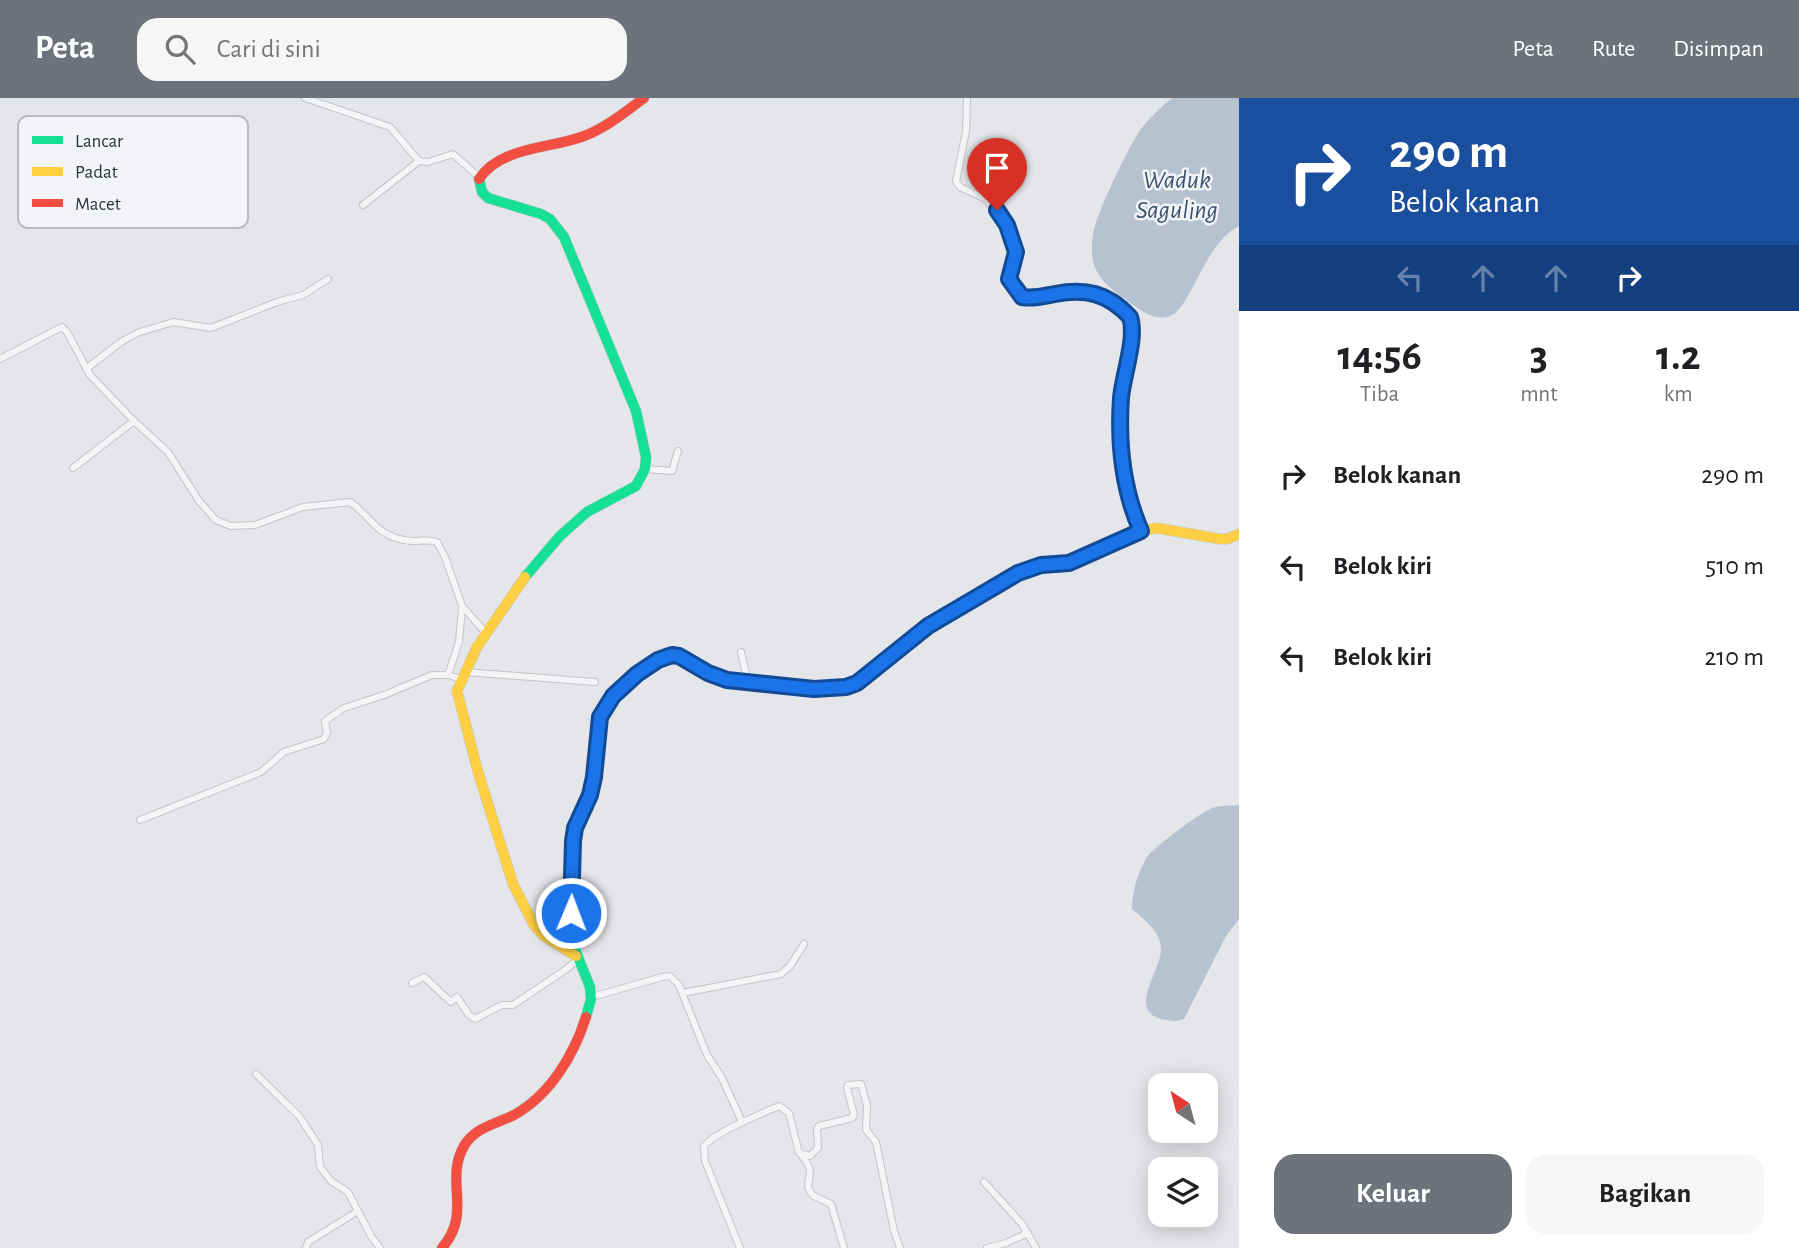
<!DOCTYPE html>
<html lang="id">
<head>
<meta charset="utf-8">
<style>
	:root { --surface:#fff; --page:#f6f6f6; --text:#202124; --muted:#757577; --accent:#6d727b }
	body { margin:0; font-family:"Alegreya Sans",sans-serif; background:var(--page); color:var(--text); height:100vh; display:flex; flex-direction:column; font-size:26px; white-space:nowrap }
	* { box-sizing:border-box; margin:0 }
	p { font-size:23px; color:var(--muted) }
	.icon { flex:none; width:38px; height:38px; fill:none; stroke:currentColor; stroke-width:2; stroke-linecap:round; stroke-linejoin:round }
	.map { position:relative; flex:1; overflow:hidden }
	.details { display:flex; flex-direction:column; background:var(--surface); width:560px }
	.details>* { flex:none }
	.top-card { background:#1a4fa0; color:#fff; overflow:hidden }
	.needle { width:46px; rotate:324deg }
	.controls { position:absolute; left:1148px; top:975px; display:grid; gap:14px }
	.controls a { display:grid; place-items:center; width:70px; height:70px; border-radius:14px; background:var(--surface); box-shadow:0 4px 18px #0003; font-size:35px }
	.pin { position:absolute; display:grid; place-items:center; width:60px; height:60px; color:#fff; margin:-72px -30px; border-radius:50% 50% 50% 0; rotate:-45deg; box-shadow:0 0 7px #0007 }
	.pin .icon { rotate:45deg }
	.me { position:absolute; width:77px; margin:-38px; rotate:1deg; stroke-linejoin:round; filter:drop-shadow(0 0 5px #0008) }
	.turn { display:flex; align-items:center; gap:24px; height:147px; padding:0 35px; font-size:32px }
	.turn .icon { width:91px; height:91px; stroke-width:2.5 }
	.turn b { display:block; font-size:49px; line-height:60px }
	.lanes { display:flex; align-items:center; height:66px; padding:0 35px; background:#0003; justify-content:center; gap:35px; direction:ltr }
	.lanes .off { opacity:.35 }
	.eta { display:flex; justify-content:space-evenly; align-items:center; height:119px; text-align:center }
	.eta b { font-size:42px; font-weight:700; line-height:49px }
	.button { display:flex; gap:14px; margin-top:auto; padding:14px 35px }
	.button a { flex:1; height:80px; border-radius:21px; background:var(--accent); color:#fff; font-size:28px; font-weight:700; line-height:80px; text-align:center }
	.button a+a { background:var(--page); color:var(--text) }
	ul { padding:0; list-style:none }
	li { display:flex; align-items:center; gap:21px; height:91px; padding:0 35px }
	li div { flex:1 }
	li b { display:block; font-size:26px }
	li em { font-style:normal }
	header { display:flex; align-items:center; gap:42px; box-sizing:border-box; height:98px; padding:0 35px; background:var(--accent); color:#fff }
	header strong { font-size:33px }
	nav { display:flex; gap:38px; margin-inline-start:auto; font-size:24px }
	.search { width:490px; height:63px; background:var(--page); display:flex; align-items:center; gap:18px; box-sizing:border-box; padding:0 24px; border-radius:21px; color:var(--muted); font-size:26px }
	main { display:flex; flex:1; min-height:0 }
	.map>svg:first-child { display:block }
	.water { fill:#b6c2d0 }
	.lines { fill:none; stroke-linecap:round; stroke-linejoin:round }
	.street-casing { stroke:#c3c4c7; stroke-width:8 }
	.fast-casing { stroke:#c3c4c7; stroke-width:11 }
	.slow-casing { stroke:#c3c4c7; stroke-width:11 }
	.jam-casing { stroke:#c3c4c7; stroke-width:11 }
	.street { stroke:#f3f4f5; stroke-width:6 }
	.fast { stroke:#16e098; stroke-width:10 }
	.slow { stroke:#ffcf43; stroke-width:10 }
	.jam { stroke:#f24e42; stroke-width:10 }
	.route-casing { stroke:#114b97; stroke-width:18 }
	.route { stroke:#1a73e8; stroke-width:12 }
	.labels { text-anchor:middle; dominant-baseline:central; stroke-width:5; stroke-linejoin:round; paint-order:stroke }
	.water-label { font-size:26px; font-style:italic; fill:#3b526f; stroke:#f3f4f7 }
	.key { fill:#f3f4f7; stroke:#b8bac0; stroke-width:2 }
	.key-label { font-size:19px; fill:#2d3440 }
</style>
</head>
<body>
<header>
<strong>Peta</strong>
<div class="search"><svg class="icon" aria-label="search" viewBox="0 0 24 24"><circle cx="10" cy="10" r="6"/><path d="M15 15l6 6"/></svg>Cari di sini</div>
<nav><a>Peta</a><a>Rute</a><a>Disimpan</a></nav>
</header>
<main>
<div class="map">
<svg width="1239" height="1150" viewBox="0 0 1239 1150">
	<rect width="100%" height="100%" fill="#e4e6e9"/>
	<g class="water">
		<path d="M1172 0H1239V128C1204 145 1191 211 1170 218 1154 224 1138 211 1127 202 1112 192 1097 181 1093 163 1091 154 1092 139 1094 131 1101 107 1125 56 1139 34 1148 21 1160 10 1172 0Z"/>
		<path d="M1239 707V821L1226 838 1184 921C1176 924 1170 923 1162 921 1126 913 1162 872 1161 850 1160 833 1144 821 1132 811 1132 794 1138 774 1147 759 1154 749 1200 715 1212 710 1221 707 1230 708 1239 707Z"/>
	</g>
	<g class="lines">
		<g class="street-casing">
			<g id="street">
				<path d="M305 0 390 29 419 63 428 64 453 56 479 79"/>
				<path d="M967 0 966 33 956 83 960 89 986 101 1007 127 1016 154 1008 177 1013 189 1026 200C1046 201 1066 189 1085 192 1099 194 1129 210 1132 225 1135 242 1126 263 1124 279 1117 329 1120 386 1141 433"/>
				<path d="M363 107 419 63"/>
				<path d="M0 261 62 229 67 234 90 277 134 323 168 354 199 403 216 422 231 428 255 427 303 409 350 404C371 418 375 437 404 442 415 445 426 440 437 444L445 459 462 508 486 535"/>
				<path d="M86 271 121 244 137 235 173 224 211 230 277 204 303 197 328 181"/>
				<path d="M73 370 134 323"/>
				<path d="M645 371 672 373 678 353"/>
				<path d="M741 554 748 584"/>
				<path d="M465 574 595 584"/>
				<path d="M448 577 459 544 462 510"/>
				<path d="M140 722 261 674 284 654 324 641 327 635 325 623 344 610 384 597 432 577H448L461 581"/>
				<path d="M412 885 424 879 451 904 457 899 469 917 475 921 502 907H513L565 872 579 861"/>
				<path d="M683 895 781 876 790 868 804 846"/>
				<path d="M592 899 662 879 670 878 679 887 707 957 722 980 742 1024"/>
				<path d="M256 976 299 1018 318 1047 320 1069 331 1083 348 1094 358 1113"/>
				<path d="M802 1058C814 1073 809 1074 808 1089L812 1097 831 1106 844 1150"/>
				<path d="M984 1084 1022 1126 1036 1150"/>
				<path d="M306 1150 308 1144 358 1113 371 1138 380 1150"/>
				<path d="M740 1150 705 1063 704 1048C717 1033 759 1017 779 1008L789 1015 799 1055 810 1058 818 1050 817 1031 819 1028 852 1020 854 1017 847 990 848 987 861 986 867 1007 866 1032 876 1044 894 1133 900 1150"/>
				<path d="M987 1150 1006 1145 1028 1135"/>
			</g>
		</g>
		<g class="fast-casing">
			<g id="fast">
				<path d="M479 81 482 94 488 100 541 116 550 121 564 139 636 313 646 359 645 371 636 388 587 414 560 438 525 479"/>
				<path d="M586 919 591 901 590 889 576 854 572 834 573 743 595 675 600 619 611 601 641 572 662 559 671 557 684 559 713 577 729 583 822 591 850 587"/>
			</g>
		</g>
		<g class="slow-casing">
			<g id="slow">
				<path d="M525 479 477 549 457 593 478 674 513 786 534 827 544 838 576 858"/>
				<path d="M850 587 857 585 928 528 978 497 1030 470 1069 465 1141 433 1157 430 1220 441H1227L1239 436"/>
			</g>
		</g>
		<g class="jam-casing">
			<g id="jam">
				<path d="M479 81C501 48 551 51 584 38 606 30 625 14 644 0"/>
				<path d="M442 1150C473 1114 444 1083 464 1048 475 1029 496 1026 514 1017 550 997 574 957 586 919"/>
			</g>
		</g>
		<use href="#street" class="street"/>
		<use href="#fast" class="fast"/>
		<use href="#slow" class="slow"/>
		<use href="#jam" class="jam"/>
	</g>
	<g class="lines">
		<g class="route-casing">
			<path id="route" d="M571 815 573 743 575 730 590 697 594 679 600 619 613 598 637 576 658 562 672 557 679 558 708 575 727 582 814 591 846 589 857 585 928 528 1018 475 1041 467 1069 465 1141 433C1123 392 1118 344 1121 300 1123 277 1137 240 1130 219 1108 195 1085 190 1055 196 1044 198 1034 201 1022 199L1009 181 1016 154 1007 127 997 112"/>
		</g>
		<use href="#route" class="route"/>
	</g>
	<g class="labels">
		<g class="water-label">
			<text x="1177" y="82">Waduk<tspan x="1177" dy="30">Saguling</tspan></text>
		</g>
	</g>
	<rect x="18" y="18" width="230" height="112" rx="10" class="key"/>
	<rect x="32" y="38" width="31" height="8" fill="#16e098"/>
	<rect x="32" y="69" width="31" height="9" fill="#ffcf43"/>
	<rect x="32" y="101" width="31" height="8" fill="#f24e42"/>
	<g class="key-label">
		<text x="75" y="49">Lancar</text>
		<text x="75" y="80">Padat</text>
		<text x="75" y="112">Macet</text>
	</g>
</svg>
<div class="controls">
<a><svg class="needle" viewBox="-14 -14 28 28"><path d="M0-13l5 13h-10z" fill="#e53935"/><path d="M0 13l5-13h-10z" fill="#757577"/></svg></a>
<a><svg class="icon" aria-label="layers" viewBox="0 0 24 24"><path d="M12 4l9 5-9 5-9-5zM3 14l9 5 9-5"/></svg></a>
</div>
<div class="pin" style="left:997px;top:112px;background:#d93025"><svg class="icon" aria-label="arrive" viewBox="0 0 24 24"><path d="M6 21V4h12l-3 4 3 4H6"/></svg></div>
<svg class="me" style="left:571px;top:815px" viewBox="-20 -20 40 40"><circle r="17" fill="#1a73e8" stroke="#fff" stroke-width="3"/><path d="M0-11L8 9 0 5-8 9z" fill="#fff"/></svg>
</div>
<section class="details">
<div class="top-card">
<div class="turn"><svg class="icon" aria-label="right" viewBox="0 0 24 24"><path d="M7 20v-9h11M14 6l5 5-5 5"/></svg><div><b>290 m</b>Belok kanan</div></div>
<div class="lanes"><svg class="icon off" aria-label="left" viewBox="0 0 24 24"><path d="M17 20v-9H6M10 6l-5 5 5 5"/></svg><svg class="icon off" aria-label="ahead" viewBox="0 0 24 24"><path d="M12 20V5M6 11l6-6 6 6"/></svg><svg class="icon off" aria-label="ahead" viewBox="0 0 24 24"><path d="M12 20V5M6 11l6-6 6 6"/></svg><svg class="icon" aria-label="right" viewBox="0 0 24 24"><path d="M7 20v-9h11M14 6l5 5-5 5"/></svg></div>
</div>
<div class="eta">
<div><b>14:56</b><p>Tiba</p></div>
<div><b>3</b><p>mnt</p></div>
<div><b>1.2</b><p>km</p></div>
</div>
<ul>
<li><svg class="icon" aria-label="right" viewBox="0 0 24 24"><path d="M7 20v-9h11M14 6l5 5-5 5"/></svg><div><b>Belok kanan</b></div><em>290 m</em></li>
<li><svg class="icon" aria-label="left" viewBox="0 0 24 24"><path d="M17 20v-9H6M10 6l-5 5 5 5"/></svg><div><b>Belok kiri</b></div><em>510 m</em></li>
<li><svg class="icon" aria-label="left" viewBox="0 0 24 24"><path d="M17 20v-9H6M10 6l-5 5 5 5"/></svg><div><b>Belok kiri</b></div><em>210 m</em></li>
</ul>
<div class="button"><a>Keluar</a><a>Bagikan</a></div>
</section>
</main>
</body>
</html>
